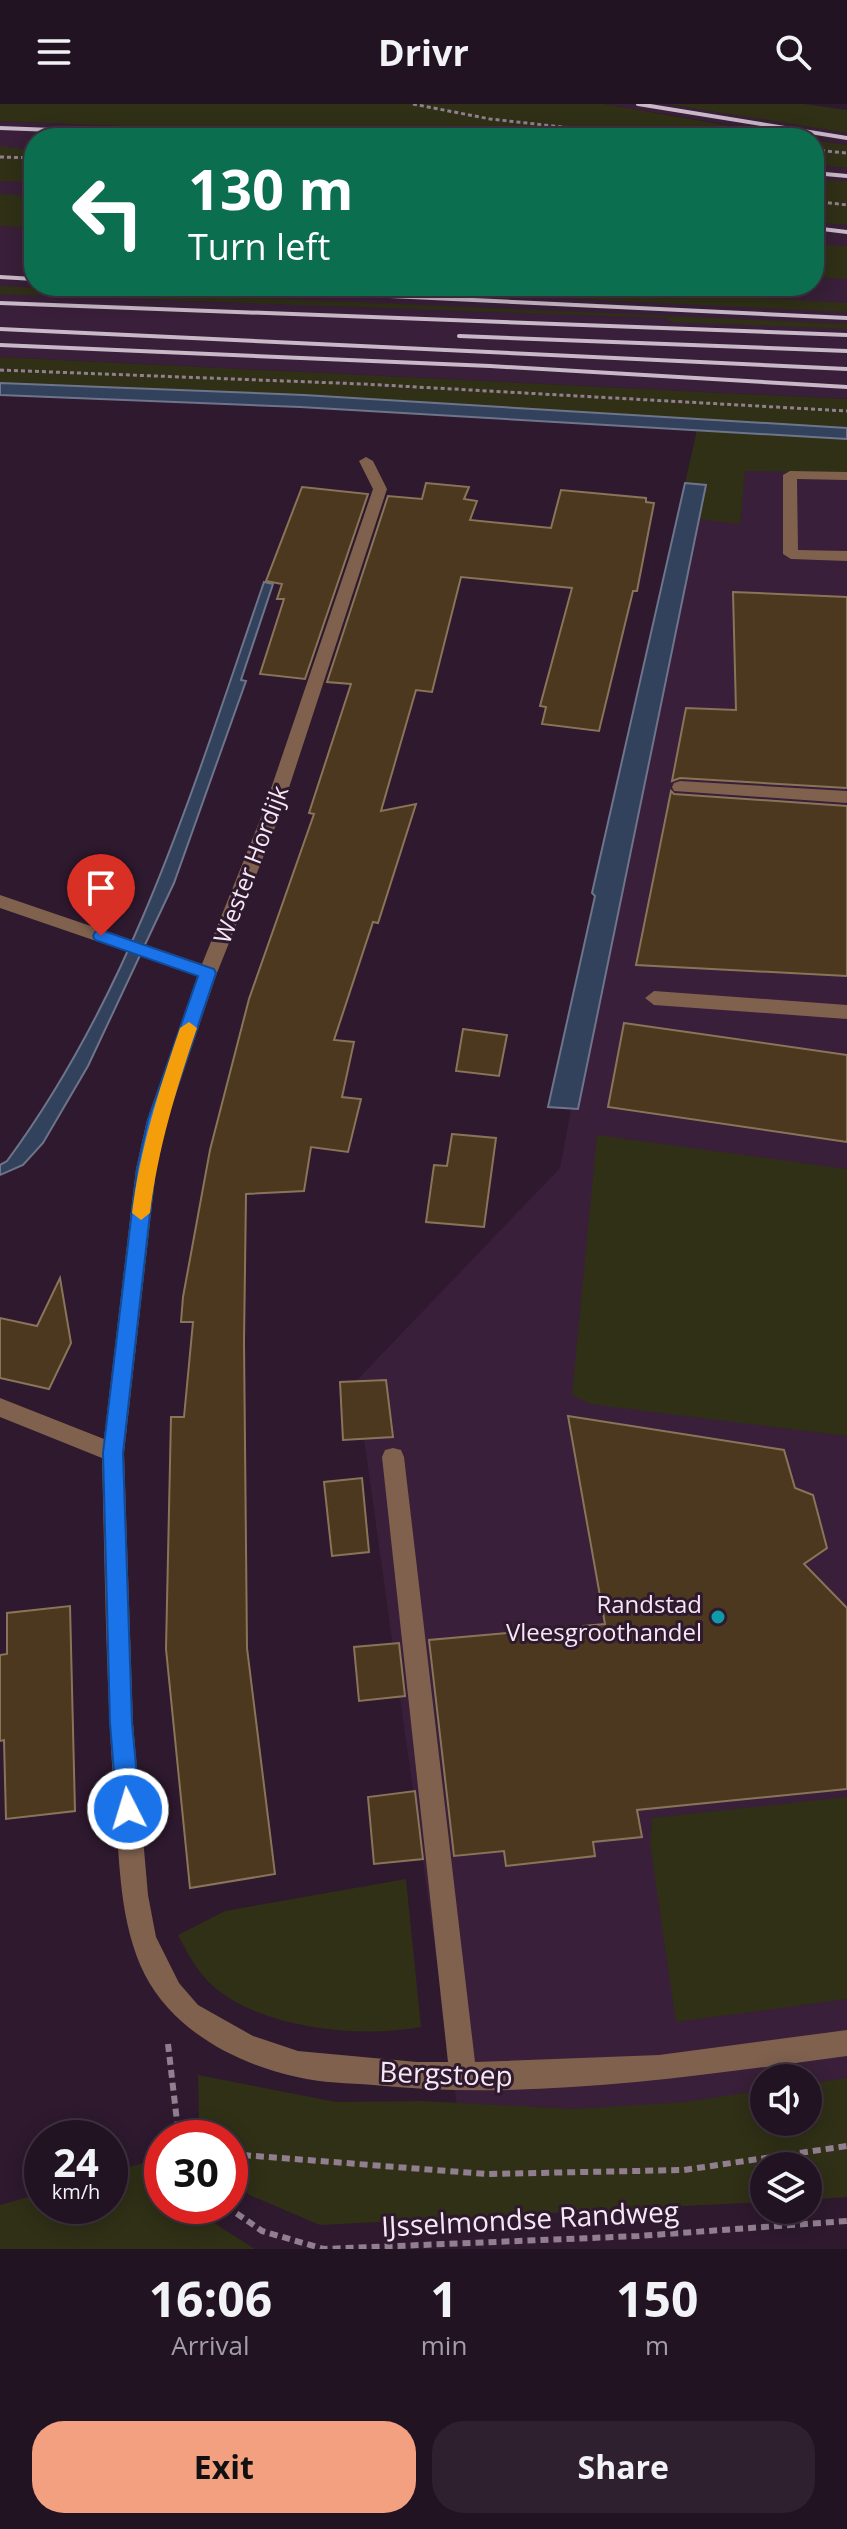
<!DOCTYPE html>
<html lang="en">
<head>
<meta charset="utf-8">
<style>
	:root { --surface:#221322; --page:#2e202f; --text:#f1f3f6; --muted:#a29ea5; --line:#3f3240; --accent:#f3a081 }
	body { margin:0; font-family:"Open Sans",sans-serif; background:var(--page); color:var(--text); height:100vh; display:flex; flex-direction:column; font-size:30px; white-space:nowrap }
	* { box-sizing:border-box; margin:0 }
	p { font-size:26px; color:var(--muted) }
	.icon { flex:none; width:44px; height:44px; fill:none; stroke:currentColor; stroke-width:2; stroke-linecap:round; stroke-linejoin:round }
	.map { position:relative; height:2145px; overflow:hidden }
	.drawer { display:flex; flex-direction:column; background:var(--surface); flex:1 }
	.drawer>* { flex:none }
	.top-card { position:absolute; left:24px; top:24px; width:800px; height:168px; border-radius:32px; box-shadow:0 4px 20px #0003,0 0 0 2px var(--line); background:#0b6e4f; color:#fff; overflow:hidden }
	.fabs { position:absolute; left:750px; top:1960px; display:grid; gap:16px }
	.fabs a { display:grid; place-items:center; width:72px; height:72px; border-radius:50%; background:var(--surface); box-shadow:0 4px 20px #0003,0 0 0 2px var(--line); font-size:40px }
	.speed { position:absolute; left:24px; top:2016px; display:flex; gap:16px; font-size:40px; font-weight:700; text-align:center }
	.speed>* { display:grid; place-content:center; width:104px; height:104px; border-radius:50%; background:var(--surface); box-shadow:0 4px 20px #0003,0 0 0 2px var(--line); line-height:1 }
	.speed small { font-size:20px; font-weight:400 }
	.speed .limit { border:12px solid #d22; background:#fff; color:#111 }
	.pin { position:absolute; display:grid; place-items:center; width:68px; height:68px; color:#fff; margin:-82px -34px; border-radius:50% 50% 50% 0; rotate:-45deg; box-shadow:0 0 8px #0007 }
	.pin .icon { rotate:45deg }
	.me { position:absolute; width:88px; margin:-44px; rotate:355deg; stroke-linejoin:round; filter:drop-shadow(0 0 6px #0008) }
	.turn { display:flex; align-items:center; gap:28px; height:168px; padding:0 32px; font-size:36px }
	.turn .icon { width:104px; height:104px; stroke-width:2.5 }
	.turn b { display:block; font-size:56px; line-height:68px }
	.eta { display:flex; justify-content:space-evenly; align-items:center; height:136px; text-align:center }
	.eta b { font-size:48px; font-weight:700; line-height:56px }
	.cta { display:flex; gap:16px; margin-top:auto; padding:16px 32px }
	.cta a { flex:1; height:92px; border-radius:32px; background:var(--accent); color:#111; font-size:32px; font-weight:700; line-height:92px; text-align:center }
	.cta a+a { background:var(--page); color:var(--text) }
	header { display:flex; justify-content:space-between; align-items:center; height:104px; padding:0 32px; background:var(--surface); font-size:36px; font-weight:700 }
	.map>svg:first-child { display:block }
	.built { fill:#391f39; fill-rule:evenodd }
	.green { fill:#2f3016 }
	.water { fill:#33425c; stroke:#6e748a; stroke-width:2 }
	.building { fill:#4c381e; stroke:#8a7459; stroke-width:2 }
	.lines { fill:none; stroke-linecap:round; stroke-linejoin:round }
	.path-far1 { stroke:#917f90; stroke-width:3; stroke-dasharray:4 3; stroke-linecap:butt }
	.path { stroke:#917f90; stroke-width:6; stroke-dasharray:8 5; stroke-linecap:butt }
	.minor { fill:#7f614e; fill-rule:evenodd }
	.rail { stroke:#c9b9c8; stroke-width:4 }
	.route { fill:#1a73e8; stroke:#114b97; stroke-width:2 }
	.slow { fill:#f59e0b }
	.culture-dot { fill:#0f9aa8; stroke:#2e192e; stroke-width:3 }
	.labels { text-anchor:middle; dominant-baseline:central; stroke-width:6; stroke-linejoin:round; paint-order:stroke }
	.street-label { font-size:24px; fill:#f6e7f5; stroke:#2e192e }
	.poi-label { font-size:24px; fill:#f6e7f5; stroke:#2e192e; text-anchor:end }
	.near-street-label { font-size:28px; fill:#f6e7f5; stroke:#2e192e }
</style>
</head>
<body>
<header><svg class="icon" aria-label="menu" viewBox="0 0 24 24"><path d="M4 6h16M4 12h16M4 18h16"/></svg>Drivr<svg class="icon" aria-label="search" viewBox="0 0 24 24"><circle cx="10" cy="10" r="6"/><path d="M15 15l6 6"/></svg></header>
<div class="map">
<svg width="847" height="2145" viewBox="0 0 847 2145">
	<rect width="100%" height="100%" fill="#2e192e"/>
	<g class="built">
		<path d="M604 0H667L847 29V41Z"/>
		<path d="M0 17 410 34H34V182H814V61L847 64V295L0 253Z"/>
		<path d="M697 326 847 335V2066L764 2062 467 2074 356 1277 560 1064ZM764 1974H808V2018H764Z"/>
	</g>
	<g class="green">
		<path d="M0 0H604L800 34H410L0 17Z"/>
		<path d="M667 0H804L847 6V29Z"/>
		<path d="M814 36 847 41V64L814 61Z"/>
		<path d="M0 42 34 46V78L0 77Z"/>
		<path d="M814 75 847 77V121L814 118Z"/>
		<path d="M0 90 34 92V124L0 122Z"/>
		<path d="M814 140 847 142V175L814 173Z"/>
		<path d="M0 182 847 220V225L671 218 666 214 0 190Z"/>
		<path d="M366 182H560L847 199V208L518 192 490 186 439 188 438 185Z"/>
		<path d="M0 253 847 295V324L304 291 0 279Z"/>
		<path d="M697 326 847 335V369L745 367 740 420 698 415 706 381 685 379Z"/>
		<path d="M597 1031 847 1065V1332L590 1300 572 1291Z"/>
		<path d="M847 1693V1895L676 1918 650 1739 652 1714Z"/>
		<path d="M406 1775 421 1923C362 1934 273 1925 223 1890 202 1876 189 1853 178 1831L225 1807Z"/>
		<path d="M198 1971 336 1998 423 1997 572 2005 687 1998 764 1986V2018H808V1980L847 1974V2093L808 2096V2062H764V2098L320 2121 249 2091 230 2071V2034H204L199 2020Z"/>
		<path d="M162 2053V2102H198L217 2121 255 2145H0V2101L42 2089V2102H110V2069Z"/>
	</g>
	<g class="water">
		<path d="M0 279 304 291 847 324V335L300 303 0 291Z"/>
		<path d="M685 379 706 381 578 1005 548 1003 595 792 592 789Z"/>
		<path d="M264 478 273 480 241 576 246 577 174 779 88 962 43 1039 23 1061 0 1071V1061L7 1057C134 885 195 678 264 478Z"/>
	</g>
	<g class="building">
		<path d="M426 379 469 383 464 395 477 397 470 416 551 424 561 386 646 394V398L654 399 637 487H633L599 627 542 620 546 603 540 602 572 484 461 473 432 588 416 586 381 707 416 700 378 819 373 818 334 936 354 938 342 993 361 995 348 1048 311 1043 304 1087 246 1090 244 1238 247 1544 275 1770 190 1784 166 1545 171 1313H184L193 1218H181L183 1193 210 1046 249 895 314 710 309 709 351 580 327 578 388 392 422 395Z"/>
		<path d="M302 383 368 390 305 575 260 570 284 495H277L282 480 266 477Z"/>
		<path d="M733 488 847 493V684L680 674 672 677 686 604 736 606Z"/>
		<path d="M671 687 674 690 847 702V872L636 861Z"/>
		<path d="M624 919 847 951V1038L608 1003Z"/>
		<path d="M463 925 507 931 499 972 456 967Z"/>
		<path d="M452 1030 496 1034 484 1123 426 1118 434 1061 447 1062Z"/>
		<path d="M60 1174 71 1239 49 1285 0 1274V1214L37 1222Z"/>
		<path d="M386 1276 393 1333 343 1336 340 1278Z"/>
		<path d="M568 1312 784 1346 795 1384 813 1391 827 1444 804 1460 847 1504V1685L637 1706 642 1733 593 1738 595 1752 506 1762 504 1747 454 1752 429 1536 605 1520Z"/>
		<path d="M362 1374 369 1448 332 1452 324 1378Z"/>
		<path d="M70 1502 75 1707 6 1715 4 1636 0 1637V1551L7 1550V1509Z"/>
		<path d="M399 1539 405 1592 359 1597 354 1543Z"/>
		<path d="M415 1687 423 1755 374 1760 368 1693Z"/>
	</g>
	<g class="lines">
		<g class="path-far1">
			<path d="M413 0 490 15 663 34"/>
			<path d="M814 46 847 49"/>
			<path d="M0 53 34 54"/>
			<path d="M814 97 847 101"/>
			<path d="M0 266 363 280 847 307"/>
		</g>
		<g class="path">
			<path d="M168 1940 178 2026 182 2034"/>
			<path d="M230 2050 486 2070 684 2066 847 2042"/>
			<path d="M226 2102 262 2127 324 2145 639 2132 847 2117"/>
		</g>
		<g class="minor">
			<path d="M366 353 373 357 387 385 280 711 217 869 167 1016 156 1065 124 1349 133 1619 148 1791 156 1833 179 1879 198 1901 253 1932 298 1947 417 1958H448L382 1353 385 1346 393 1344 401 1346 404 1353 475 1958 659 1951 847 1926V1952C690 1973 531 1997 373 1981 348 1979 322 1979 297 1973 237 1960 174 1927 145 1871 119 1819 120 1759 115 1703 106 1587 105 1471 102 1354L0 1313V1294L104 1335 136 1065 147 1016 198 872 0 804V791L202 860 262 711 373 385 359 357Z"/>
			<path d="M790 367 847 368V376L797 375 798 446 847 447V457L791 455 783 450V371Z"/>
			<path d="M680 677 847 687V699L674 687 672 683 674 679Z"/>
			<path d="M654 887 847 901V915L654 901 645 894Z"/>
		</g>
		<g class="rail">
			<path d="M638 0 847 34"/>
			<path d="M0 24 262 34"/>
			<path d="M814 69 847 72"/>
			<path d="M814 124 847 128"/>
			<path d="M0 173 34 175"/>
			<path d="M184 182 847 214"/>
			<path d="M0 199 847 231"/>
			<path d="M0 225 847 265"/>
			<path d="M459 232 847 247"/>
			<path d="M0 241 490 262 847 283"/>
		</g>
	</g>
	<path class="route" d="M101 826 214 865 216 869 166 1016 155 1065 123 1349 132 1619 140 1705 136 1713 128 1716 120 1713 117 1705 110 1619 103 1349 137 1065 148 1016 198 872 95 836 93 832 95 828Z"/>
	<path class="slow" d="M189 918 197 924C176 986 158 1044 150 1109L141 1116 132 1109C140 1044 159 986 180 924Z"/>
	<circle class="culture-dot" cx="718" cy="1513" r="8"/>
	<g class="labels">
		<g class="street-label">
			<text transform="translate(250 760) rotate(-69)">Wester Hordijk</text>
		</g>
		<g class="poi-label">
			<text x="702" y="1499">Randstad<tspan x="702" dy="28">Vleesgroothandel</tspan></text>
		</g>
		<g class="near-street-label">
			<text transform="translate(446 1969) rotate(2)">Bergstoep</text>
			<text transform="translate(530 2114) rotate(-3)">IJsselmondse Randweg</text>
		</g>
	</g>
</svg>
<div class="fabs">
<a><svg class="icon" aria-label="sound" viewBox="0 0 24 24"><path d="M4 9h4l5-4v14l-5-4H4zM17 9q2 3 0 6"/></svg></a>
<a><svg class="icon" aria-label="layers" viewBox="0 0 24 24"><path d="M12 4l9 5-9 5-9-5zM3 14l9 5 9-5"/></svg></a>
</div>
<div class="speed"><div>24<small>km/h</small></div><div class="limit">30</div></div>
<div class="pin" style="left:101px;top:832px;background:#d93025"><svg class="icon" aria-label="arrive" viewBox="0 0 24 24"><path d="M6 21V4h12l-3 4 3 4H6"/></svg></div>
<svg class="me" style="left:128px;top:1705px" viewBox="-20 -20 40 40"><circle r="17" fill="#1a73e8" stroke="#fff" stroke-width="3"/><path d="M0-11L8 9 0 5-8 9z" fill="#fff"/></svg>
<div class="top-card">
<div class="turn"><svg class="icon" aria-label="left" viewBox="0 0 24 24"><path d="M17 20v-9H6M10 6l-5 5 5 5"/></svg><div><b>130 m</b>Turn left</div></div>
</div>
</div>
<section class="drawer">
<div class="eta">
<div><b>16:06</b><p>Arrival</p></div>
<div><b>1</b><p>min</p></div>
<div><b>150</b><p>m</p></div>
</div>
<div class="cta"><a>Exit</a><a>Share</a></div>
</section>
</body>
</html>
